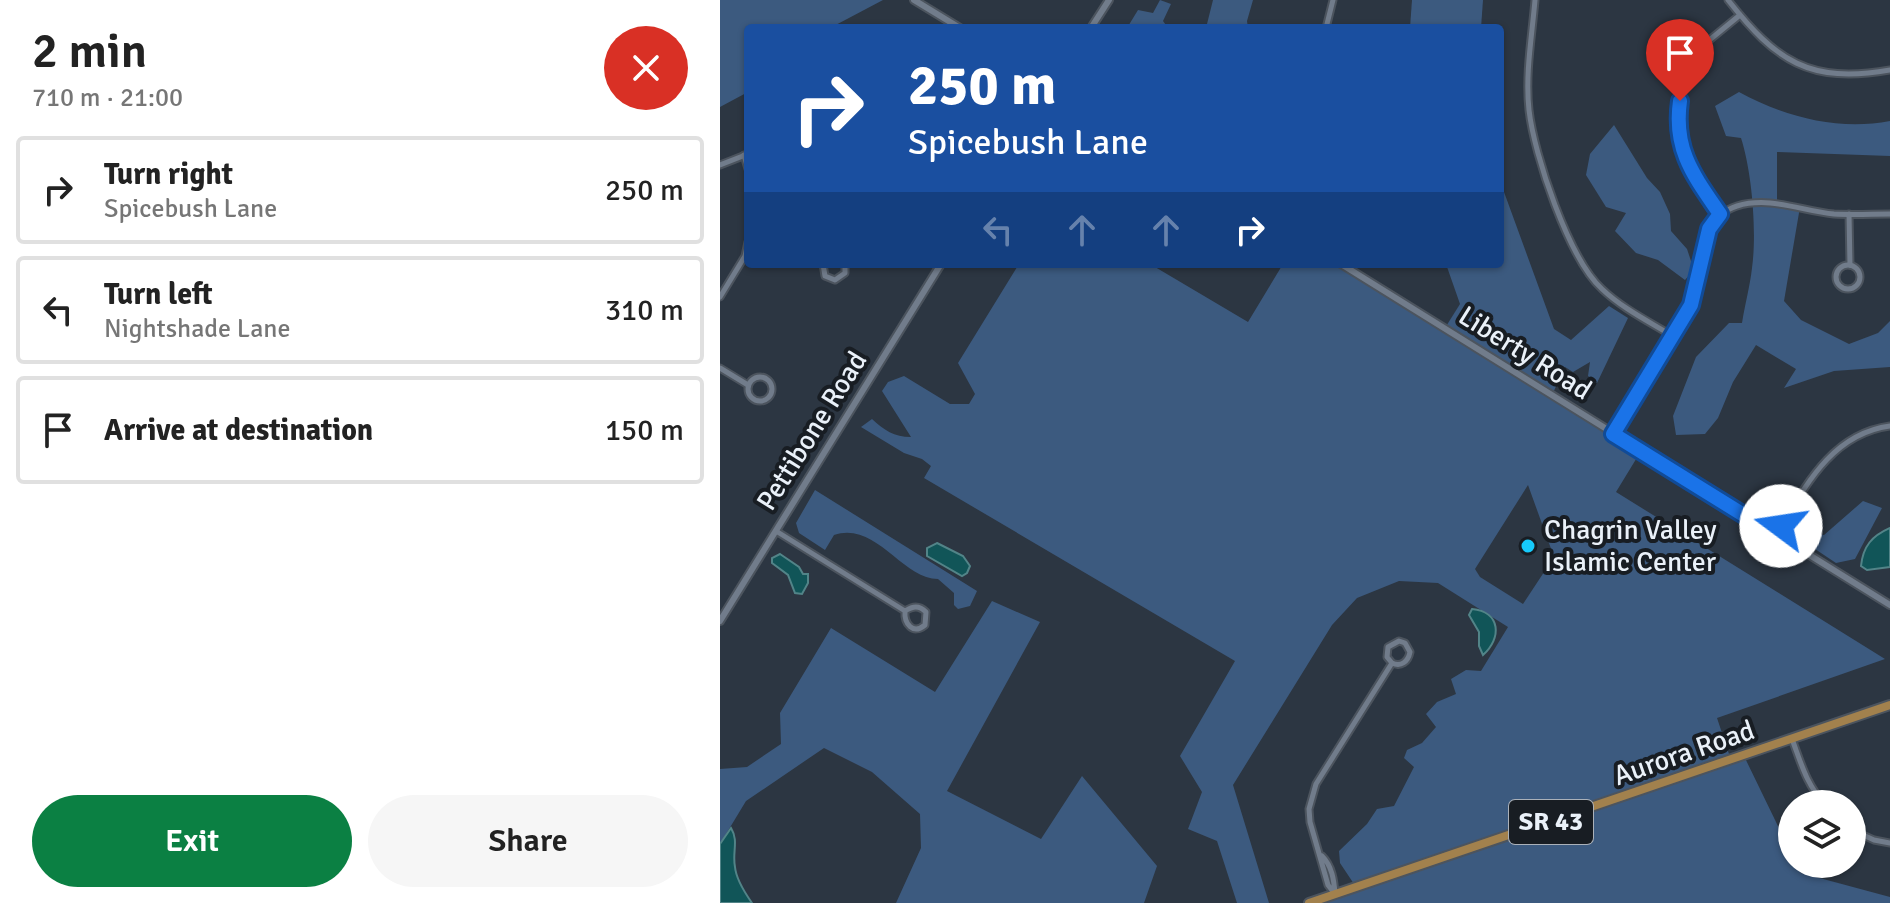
<!DOCTYPE html>
<html lang="en">
<head>
<meta charset="utf-8">
<style>
	:root { --surface:#fff; --page:#f6f6f6; --text:#222; --muted:#767676; --line:#e0e0e0; --accent:#0b8043 }
	body { margin:0; font-family:Signika,sans-serif; background:var(--page); color:var(--text); height:100vh; display:flex; flex-direction:column; font-size:30px; white-space:nowrap }
	* { box-sizing:border-box; margin:0 }
	p { font-size:26px; color:var(--muted) }
	.icon { flex:none; width:44px; height:44px; fill:none; stroke:currentColor; stroke-width:2; stroke-linecap:round; stroke-linejoin:round }
	.map { position:relative; flex:1; overflow:hidden }
	.sheet { display:flex; flex-direction:column; background:var(--surface); width:720px }
	.sheet>* { flex:none }
	.hud { position:absolute; left:24px; top:24px; width:760px; height:244px; border-radius:8px; box-shadow:0 2px 6px #0004; background:#1a4fa0; color:#fff; overflow:hidden }
	.tools { position:absolute; left:1058px; top:790px; display:grid; gap:16px }
	.tools a { display:grid; place-items:center; width:88px; height:88px; border-radius:50%; background:var(--surface); box-shadow:0 2px 6px #0004; font-size:40px }
	.pin { position:absolute; display:grid; place-items:center; width:68px; height:68px; color:#fff; margin:-82px -34px; border-radius:50% 50% 50% 0; rotate:-45deg; box-shadow:0 0 8px #0007 }
	.pin .icon { rotate:45deg }
	.me { position:absolute; width:88px; margin:-44px; rotate:284deg; stroke-linejoin:round; filter:drop-shadow(0 0 6px #0008) }
	.turn { display:flex; align-items:center; gap:28px; height:168px; padding:0 32px; font-size:36px }
	.turn .icon { width:104px; height:104px; stroke-width:2.5 }
	.turn b { display:block; font-size:56px; line-height:68px }
	.lanes { display:flex; align-items:center; height:76px; padding:0 32px; background:#0003; justify-content:center; gap:40px; direction:ltr }
	.lanes .off { opacity:.35 }
	.round { display:grid; place-items:center; flex:none; width:84px; height:84px; border-radius:42px; background:var(--page) }
	.summary { display:flex; align-items:center; justify-content:space-between; height:136px; padding:0 32px }
	h1 { font-size:48px; font-weight:600; line-height:60px }
	.cta { display:flex; gap:16px; margin-top:auto; padding:16px 32px }
	.cta a { flex:1; height:92px; border-radius:48px; background:var(--accent); color:#fff; font-size:32px; font-weight:600; line-height:92px; text-align:center }
	.cta a+a { background:var(--page); color:var(--text) }
	ul { padding:0; list-style:none }
	li { display:flex; align-items:center; gap:24px; height:108px; margin:0 16px 12px; padding:0 16px; border:4px solid var(--line); border-radius:8px }
	li div { flex:1 }
	li b { display:block; font-size:30px }
	li em { font-style:normal }
	main { display:flex; flex:1; min-height:0 }
	.map>svg:first-child { display:block }
	.green { fill:#3c5a7f; fill-rule:evenodd }
	.water { fill:#115558; stroke:#528488; stroke-width:2 }
	.lines { fill:none; stroke-linecap:round; stroke-linejoin:round }
	.minor-casing { stroke:#4c545e; stroke-width:9 }
	.tertiary-casing { stroke:#4c545e; stroke-width:10 }
	.primary-casing { stroke:#4c545e; stroke-width:12 }
	.minor { stroke:#717c8b; stroke-width:5 }
	.tertiary { stroke:#717c8b; stroke-width:6 }
	.primary { stroke:#a2814d; stroke-width:8 }
	.route-casing { stroke:#114b97; stroke-width:20 }
	.route { stroke:#1a73e8; stroke-width:14 }
	.poi-dot { fill:#16cafb; stroke:#181d23; stroke-width:3 }
	.labels { text-anchor:middle; dominant-baseline:central; stroke-width:8; stroke-linejoin:round; paint-order:stroke }
	.shield { fill:#181d23; stroke:#abb1b9; stroke-width:2 }
	.shield-label { font-size:26px; font-weight:bold; fill:#eaf1f9 }
	.street-label { font-size:28px; fill:#eaf1f9; stroke:#181d23 }
	.poi-label { font-size:28px; fill:#eaf1f9; stroke:#181d23; text-anchor:start }
</style>
</head>
<body>
<main>
<section class="sheet">
<div class="summary"><div><h1>2 min</h1><p>710 m · 21:00</p></div><a class="round" style="background:#d93025;color:#fff"><svg class="icon" aria-label="close" viewBox="0 0 24 24"><path d="M6 6l12 12M18 6L6 18"/></svg></a></div>
<ul>
<li><svg class="icon" aria-label="right" viewBox="0 0 24 24"><path d="M7 20v-9h11M14 6l5 5-5 5"/></svg><div><b>Turn right</b><p>Spicebush Lane</p></div><em>250 m</em></li>
<li><svg class="icon" aria-label="left" viewBox="0 0 24 24"><path d="M17 20v-9H6M10 6l-5 5 5 5"/></svg><div><b>Turn left</b><p>Nightshade Lane</p></div><em>310 m</em></li>
<li><svg class="icon" aria-label="arrive" viewBox="0 0 24 24"><path d="M6 21V4h12l-3 4 3 4H6"/></svg><div><b>Arrive at destination</b></div><em>150 m</em></li>
</ul>
<div class="cta"><a>Exit</a><a>Share</a></div>
</section>
<div class="map">
<svg width="1170" height="903" viewBox="0 0 1170 903">
	<rect width="100%" height="100%" fill="#2c3642"/>
	<g class="green">
		<path d="M0 0H163L110 28H28V92L0 107Z"/>
		<path d="M440 0 451 4 443 21 448 28H407L418 10 433 13Z"/>
		<path d="M493 0H533L527 21 528 28H486Z"/>
		<path d="M692 0H763L761 28H690Z"/>
		<path d="M1019 92C1065 117 1118 131 1170 121V156L1057 152V203L1080 207 1064 301 1081 320 1129 344 1158 333 1170 321V367L1114 371 1064 388 1076 369 1036 345 1013 382 998 418 985 434 956 435 953 416 976 357 1009 323H1022C1025 304 1030 286 1032 268 1037 232 1032 172 1021 138L1006 136 995 106Z"/>
		<path d="M894 125 927 178 940 192 950 214 951 231 967 249 974 270 965 280 938 260 916 253 895 231 906 213 886 207 866 175 870 154Z"/>
		<path d="M780 181 834 329 851 340 889 306 908 318 877 383 868 376 870 362 853 372 845 367 832 395 921 451 896 492 1165 659 997 718 1011 760 1024 756 1072 855V864H1076L1081 873 1170 897V903H589L664 873 634 884 620 863 619 851 647 824 657 809 674 806 694 767 684 758 687 750 702 743 716 727 706 714 717 702 736 694 731 679 746 670 761 671 788 627 718 583 679 581 637 598 612 625 513 785 549 903H517L497 841 468 829 482 792 460 756 515 661 204 478 211 466 202 459 184 453 141 427 152 419C164 430 174 437 191 437L162 391 168 382 184 376 230 404H249L255 394 238 363 299 264H430L528 322 563 264H621L725 328 740 304 726 264H780ZM808 485 834 557 803 604 760 577 755 569Z"/>
		<path d="M95 490 257 591 250 606 238 609 234 605V593L218 579C182 579 156 521 114 535L105 550 79 533 76 523Z"/>
		<path d="M1143 501 1162 508 1135 559 1116 563 1077 537 1082 531 1104 535Z"/>
		<path d="M272 601 320 622 227 791 321 839 362 776 437 866 424 903H176L201 848 200 814 152 772 104 748 26 801 0 844V769L27 767 61 744 60 713 111 628 215 692Z"/>
	</g>
	<g class="water">
		<path d="M1170 528V567L1147 570 1141 566C1143 546 1152 536 1170 528Z"/>
		<path d="M217 543 243 556 250 566 247 573 242 576 207 556V548Z"/>
		<path d="M60 554 79 567 83 574H88V583L82 594 75 593 68 575 52 563V558Z"/>
		<path d="M752 609C781 612 782 638 763 655L759 646V632L749 615Z"/>
		<path d="M11 828C19 841 12 852 15 867 16 879 25 893 32 903H0V844Z"/>
	</g>
	<g class="lines">
		<g class="minor-casing">
			<g id="minor">
				<path d="M815 0C812 36 805 74 809 110 814 155 849 259 882 289 903 309 930 322 954 337"/>
				<path d="M1008 0C1056 61 1089 84 1170 70"/>
				<path d="M606 28 613 0"/>
				<path d="M24 155 28 169"/>
				<path d="M0 165 28 154"/>
				<path d="M1000 214 966 162 957 123 964 80 987 42 1020 15"/>
				<path d="M1129 214 1130 265"/>
				<path d="M103 264 105 276 115 280 125 273V264"/>
				<circle cx="1128" cy="277" r="12"/>
				<path d="M0 297 25 256 28 242"/>
				<path d="M0 368 28 385"/>
				<circle cx="40" cy="389" r="12"/>
				<path d="M893 434C917 396 958 341 972 301 983 270 980 217 1017 206 1050 196 1082 211 1114 214 1133 215 1152 214 1170 214"/>
				<path d="M56 531 185 611C184 624 193 635 205 625L206 612C199 605 193 606 185 611"/>
				<path d="M1056 535C1084 489 1110 434 1170 426"/>
				<path d="M1072 739C1081 763 1087 786 1105 804"/>
				<path d="M1132 830 1154 840 1170 843"/>
				<path d="M602 856C612 866 614 880 615 894L608 885 590 822 589 809 596 784 672 663 667 657 668 647 679 641 685 643 690 652C688 662 681 667 672 663"/>
			</g>
		</g>
		<g class="tertiary-casing">
			<g id="tertiary">
				<path d="M194 0 240 28"/>
				<path d="M371 28 389 0"/>
				<path d="M621 264 1170 605"/>
				<path d="M0 621 221 264"/>
			</g>
		</g>
		<g class="primary-casing">
			<path id="primary" d="M589 903 1170 705"/>
		</g>
		<use href="#minor" class="minor"/>
		<use href="#tertiary" class="tertiary"/>
		<use href="#primary" class="primary"/>
	</g>
	<g class="lines">
		<g class="route-casing">
			<path id="route" d="M960 101C953 150 974 176 1000 214L989 229 971 305 893 434 1056 535 1061 526"/>
		</g>
		<use href="#route" class="route"/>
	</g>
	<circle class="poi-dot" cx="808" cy="546" r="8"/>
	<g class="labels">
		<rect class="shield" x="789" y="800" width="84" height="44" rx="6"/>
		<g class="shield-label">
			<text x="831" y="822">SR 43</text>
		</g>
		<g class="street-label">
			<text transform="translate(805 353) rotate(32)">Liberty Road</text>
			<text transform="translate(92 431) rotate(-58)">Pettibone Road</text>
			<text transform="translate(964 753) rotate(-19)">Aurora Road</text>
		</g>
		<g class="poi-label">
			<text x="824" y="530">Chagrin Valley<tspan x="824" dy="32">Islamic Center</tspan></text>
		</g>
	</g>
</svg>
<div class="tools">
<a><svg class="icon" aria-label="layers" viewBox="0 0 24 24"><path d="M12 4l9 5-9 5-9-5zM3 14l9 5 9-5"/></svg></a>
</div>
<div class="pin" style="left:960px;top:101px;background:#d93025"><svg class="icon" aria-label="arrive" viewBox="0 0 24 24"><path d="M6 21V4h12l-3 4 3 4H6"/></svg></div>
<svg class="me" style="left:1061px;top:526px" viewBox="-20 -20 40 40"><circle r="19" fill="#fff"/><path d="M0-13L10 11 0 6-10 11z" fill="#1a73e8"/></svg>
<div class="hud">
<div class="turn"><svg class="icon" aria-label="right" viewBox="0 0 24 24"><path d="M7 20v-9h11M14 6l5 5-5 5"/></svg><div><b>250 m</b>Spicebush Lane</div></div>
<div class="lanes"><svg class="icon off" aria-label="left" viewBox="0 0 24 24"><path d="M17 20v-9H6M10 6l-5 5 5 5"/></svg><svg class="icon off" aria-label="ahead" viewBox="0 0 24 24"><path d="M12 20V5M6 11l6-6 6 6"/></svg><svg class="icon off" aria-label="ahead" viewBox="0 0 24 24"><path d="M12 20V5M6 11l6-6 6 6"/></svg><svg class="icon" aria-label="right" viewBox="0 0 24 24"><path d="M7 20v-9h11M14 6l5 5-5 5"/></svg></div>
</div>
</div>
</main>
</body>
</html>
